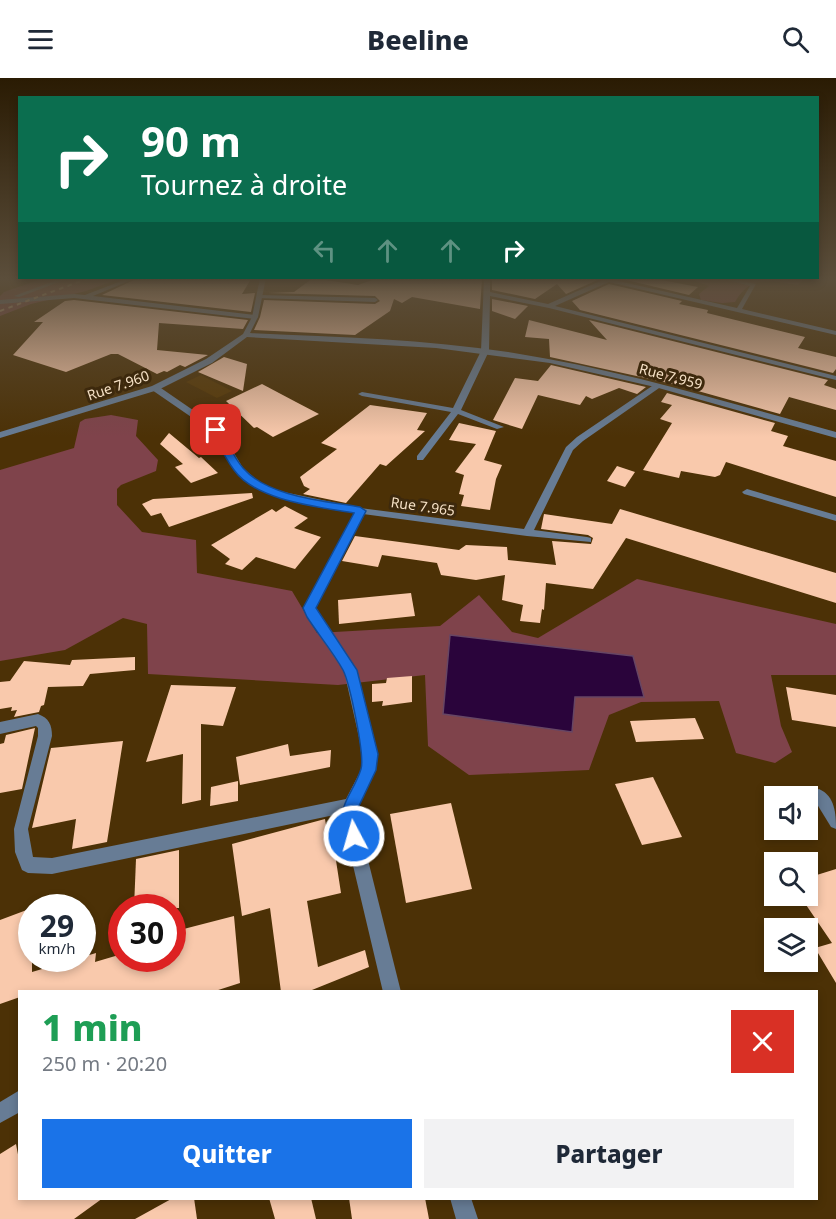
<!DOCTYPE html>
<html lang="fr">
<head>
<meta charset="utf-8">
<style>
	:root { --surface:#fff; --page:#f2f2f3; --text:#1f2937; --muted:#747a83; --accent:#1a73e8 }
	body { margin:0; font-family:"Noto Sans",sans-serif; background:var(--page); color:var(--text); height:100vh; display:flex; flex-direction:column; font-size:22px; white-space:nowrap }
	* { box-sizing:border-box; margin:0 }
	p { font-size:20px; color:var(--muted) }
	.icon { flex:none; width:33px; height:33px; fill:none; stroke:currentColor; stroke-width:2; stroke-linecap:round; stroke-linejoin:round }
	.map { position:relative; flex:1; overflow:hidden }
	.side { position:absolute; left:18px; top:912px; width:800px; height:210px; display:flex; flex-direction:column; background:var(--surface); border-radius:0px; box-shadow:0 3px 9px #0003 }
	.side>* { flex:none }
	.top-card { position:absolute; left:18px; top:18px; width:801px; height:183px; border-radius:0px; box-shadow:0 3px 9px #0003; background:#0b6e4f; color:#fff; overflow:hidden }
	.tools { position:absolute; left:764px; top:708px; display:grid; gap:12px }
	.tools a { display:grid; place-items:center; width:54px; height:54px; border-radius:0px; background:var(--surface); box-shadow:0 3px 9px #0003; font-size:30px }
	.speed { position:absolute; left:18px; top:816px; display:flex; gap:12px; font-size:30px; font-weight:700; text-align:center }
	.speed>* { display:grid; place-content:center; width:78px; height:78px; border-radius:50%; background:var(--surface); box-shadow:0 3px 9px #0003; line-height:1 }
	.speed small { font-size:15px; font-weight:400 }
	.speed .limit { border:9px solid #d22; background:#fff; color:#111 }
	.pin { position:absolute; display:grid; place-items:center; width:51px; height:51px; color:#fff; margin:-26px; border-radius:12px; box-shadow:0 3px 9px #0006 }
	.me { position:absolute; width:66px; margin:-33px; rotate:354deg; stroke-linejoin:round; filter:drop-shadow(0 0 4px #0008) }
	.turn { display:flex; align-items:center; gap:21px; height:126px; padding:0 24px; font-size:27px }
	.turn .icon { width:78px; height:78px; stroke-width:2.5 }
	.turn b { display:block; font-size:42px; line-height:51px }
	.lanes { display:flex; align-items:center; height:57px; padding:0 24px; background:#0003; justify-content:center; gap:30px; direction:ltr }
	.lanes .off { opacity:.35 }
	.round { display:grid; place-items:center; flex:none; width:63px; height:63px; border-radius:0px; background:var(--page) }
	.head { display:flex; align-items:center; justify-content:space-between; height:102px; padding:0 24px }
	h1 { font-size:36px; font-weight:800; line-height:45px; color:#1e9e55 }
	.primary-button { display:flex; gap:12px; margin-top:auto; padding:12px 24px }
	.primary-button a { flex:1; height:69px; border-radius:0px; background:var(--accent); color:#fff; font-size:24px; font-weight:800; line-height:69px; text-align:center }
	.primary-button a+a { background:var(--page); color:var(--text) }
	header { display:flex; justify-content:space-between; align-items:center; height:78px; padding:0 24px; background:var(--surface); font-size:27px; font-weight:800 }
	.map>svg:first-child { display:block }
	.built { fill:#583906 }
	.green { fill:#7f434b; fill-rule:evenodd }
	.water { fill:#2a043b; stroke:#674664; stroke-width:1.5 }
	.building { fill:#f9c9ac }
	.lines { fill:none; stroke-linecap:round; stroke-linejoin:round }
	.minor { fill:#677c95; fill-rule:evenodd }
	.tertiary { fill:#677c95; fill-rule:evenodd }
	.rail { stroke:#c3ad8d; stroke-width:2; stroke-dasharray:4.5 4.5; stroke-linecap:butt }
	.route { fill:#1a73e8; stroke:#114b97; stroke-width:1.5 }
	.labels { text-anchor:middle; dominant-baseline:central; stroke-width:6; stroke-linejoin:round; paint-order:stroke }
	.far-street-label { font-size:14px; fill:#f5e0c5; stroke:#3d290d }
</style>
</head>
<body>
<header><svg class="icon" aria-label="menu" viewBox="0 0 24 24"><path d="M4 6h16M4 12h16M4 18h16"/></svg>Beeline<svg class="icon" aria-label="search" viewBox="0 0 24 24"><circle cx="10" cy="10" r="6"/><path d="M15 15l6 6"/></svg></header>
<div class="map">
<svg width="836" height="1141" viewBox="0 0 836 1141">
	<rect width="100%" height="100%" fill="#4c3106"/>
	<path class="built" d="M201 297 232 313 217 320 186 304Z"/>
	<g class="green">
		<path d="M44 200H121L86 213 31 226 0 238V218L4 214Z"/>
		<path d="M688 200H805L798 207C770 203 751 196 735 224L722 225 701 222 699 216 709 208Z"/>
		<path d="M111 337 138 342 136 358 158 382 156 393 121 407 117 411V427L142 454 196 462 197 495 292 513 317 555 440 548 479 517 512 554 538 560 637 501 836 546V597H771L781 648 792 674 775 685 736 675 719 623 641 624 609 637 589 692 469 697 428 668 425 597 338 607 148 596 147 546 123 540 65 572 0 583V392L74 370 80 344 85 341ZM450 557 633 579 643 619H574L572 654Z"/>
	</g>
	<path class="water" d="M450 557 633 578 644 619H575L572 654 443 636Z"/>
	<g class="building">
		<path d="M138 200 251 201 242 216 255 215 251 234 102 217Z"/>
		<path d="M313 200 358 207 378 200H482L480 231 412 219 402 225 394 221 390 233 355 257 254 252 260 239 264 222 375 226 380 223 375 218 268 215 294 214Z"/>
		<path d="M492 200H602L566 216 557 206 535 221 492 212Z"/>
		<path d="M618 200H651L698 209 689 217Z"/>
		<path d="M609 206 682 223 679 226 708 232 707 235 805 259 798 270 836 279V291L833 295 580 232 572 223Z"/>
		<path d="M492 221 528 228 515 241 492 233Z"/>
		<path d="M74 222 248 242 243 251 159 245 157 272 208 277 185 289 180 287 167 294 164 293 157 296 118 276H111L66 294 13 277 43 244H34L65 223Z"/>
		<path d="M529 242 607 262 589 242 828 302 824 307 836 311V332L789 319 780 336 673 306 550 279 549 261 525 259Z"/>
		<path d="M224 279 247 286 243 313 198 294Z"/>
		<path d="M551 287 646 309 637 316 619 310 592 321 586 318 580 327 538 317 522 351 493 342 515 300 538 303Z"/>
		<path d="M262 306 296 324 319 336 273 359 257 349 254 350 226 323Z"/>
		<path d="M667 315 775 345 771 353 788 358 783 368 836 383V419L726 384 720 397 715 399 681 393 679 400 643 392 672 345 660 341 672 327 661 324Z"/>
		<path d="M370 327 427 335 417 352 425 353 386 388 380 386 346 425 303 416 310 411 304 408 300 399 337 371 321 365Z"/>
		<path d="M459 345 496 353 484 382 502 387 496 401 490 432 461 428 464 417 459 416 464 397 455 394 476 366 449 362Z"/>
		<path d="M169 355 199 380 201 379 218 395 191 405 175 389 183 386 160 366Z"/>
		<path d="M617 388 635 394 625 409 607 403Z"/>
		<path d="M252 415 253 420 169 449 161 435 151 438 142 426 153 421Z"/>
		<path d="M285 428 308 440 294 450 321 459 295 491 256 479 242 492 225 486 230 481 211 467 272 431 276 434Z"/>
		<path d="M620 431 836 495V525L626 460 593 511 546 505 544 532 542 531 540 545 520 543 523 527 502 522 505 497 476 502 441 497 437 485 382 477 378 489 342 483 355 458 459 472 466 467 507 469 508 482 556 487 552 463 591 466 593 460 588 457 541 451 544 436 612 446Z"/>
		<path d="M411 515 415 538 339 546 338 522Z"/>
		<path d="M135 579V592L90 596 83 608 48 609 44 627 41 628 39 634 14 639 17 632 11 633 12 629 0 631V604L10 603 24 583 70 587 72 582Z"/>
		<path d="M412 598V624L382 628 383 623 372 624V606L386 605 387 600Z"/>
		<path d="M171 607 236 609 223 648 201 646V722L182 726 183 676 146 684Z"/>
		<path d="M786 609 836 617V649L792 642Z"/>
		<path d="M695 640 704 661 636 664 630 643Z"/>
		<path d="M35 650 22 711 0 715V666L4 665 6 657Z"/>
		<path d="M123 663 107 764 72 771 76 741 32 750 51 670Z"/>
		<path d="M288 666 290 678 331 672 330 689 240 707 236 679Z"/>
		<path d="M653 699 682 759 642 767 615 706Z"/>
		<path d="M238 703V723L210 728 211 709Z"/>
		<path d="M451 725 472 811 406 825 390 736Z"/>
		<path d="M325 741 331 777 335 776 341 815 307 823 318 889 365 872 369 889 307 914H281L270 830 242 838 232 766Z"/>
		<path d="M179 772V830H134L136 781Z"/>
		<path d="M836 791V905L815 870 832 865 800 818H807V800Z"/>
		<path d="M32 830V894L96 875 95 884 122 876V880H172V854L234 838 240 905 212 914H20V919L0 926V842Z"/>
		<path d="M16 1066 20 1087V1120H103L74 1141H0V1076Z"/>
		<path d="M173 1120H194L197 1141H135Z"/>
		<path d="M269 1120H311L316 1141H275Z"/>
		<path d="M349 1120H425L429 1141H352Z"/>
	</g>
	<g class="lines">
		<g class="minor">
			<path d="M62 200H70L19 219 14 218Z"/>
			<path d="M129 200H136L93 218 255 237 258 239 255 241 74 220 0 226V222L74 216 85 217Z"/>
			<path d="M484 200H490V214L548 226 605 201 616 200 614 202 737 230 750 208 721 200H730L756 206 742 231 836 253V257L609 204 555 228 836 298V302L549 230 490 218 489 273 461 332 504 349 497 351 458 336 423 382H417V378L451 334 362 318 358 316 362 314 453 330 481 273Z"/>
			<path d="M260 217 375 220 378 222 375 224 258 220Z"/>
			<path d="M655 306 662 308 583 363 573 372 534 452 587 459 591 460V464L527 458 363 436 316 530 317 535 356 592 377 677 375 692 358 727 362 758 401 914H383L346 758 344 735 52 796 28 795 22 792 15 774 14 751 38 658V650L36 648 0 656V644L38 636C49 640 52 647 52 658L28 751 33 779 52 780 346 721 361 692 363 677 344 593 307 539 304 530 354 435 273 417 252 407 236 394 213 354 152 312V308H158L219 350 243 390 258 403 279 413 360 430 524 451 566 369 577 359Z"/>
			<path d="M747 411 836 437V443L744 416 742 414Z"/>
			<path d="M819 711C835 718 836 736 836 751L831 749 812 718 814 713Z"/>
			<path d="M20 1012V1034L0 1045V1024Z"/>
			<path d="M450 1120H471L478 1141H456Z"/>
		</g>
		<path class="tertiary" d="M260 200H266L258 239 250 255C338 259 427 261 514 275 623 292 729 325 836 354V360L655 309 550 285 436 270 247 259 212 285 158 312 0 360V354L152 308 206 281 243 256 252 239Z"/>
		<path class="rail" d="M0 233 89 200"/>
	</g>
	<linearGradient id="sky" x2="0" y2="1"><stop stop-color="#2a1b03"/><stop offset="0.56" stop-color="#5b4e3b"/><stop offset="1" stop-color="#5b4e3b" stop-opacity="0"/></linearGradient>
	<rect width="836" height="359" fill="url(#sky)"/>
	<path class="route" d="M213 350H219C227 362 233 379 243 390 268 419 325 423 360 429L366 433 316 530 357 592 378 676 376 692 359 728 362 758 360 764 354 767 348 764C332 728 352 720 361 691 365 678 350 606 343 592 333 574 318 556 307 539L303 530 354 435C319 429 256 423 234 392 225 380 218 365 211 352Z"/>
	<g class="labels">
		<g class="far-street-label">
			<text transform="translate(671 298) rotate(15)">Rue 7.959</text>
			<text transform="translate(118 307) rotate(-19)">Rue 7.960</text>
			<text transform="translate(423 428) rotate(8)">Rue 7.965</text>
		</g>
	</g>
</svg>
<div class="tools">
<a><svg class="icon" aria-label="sound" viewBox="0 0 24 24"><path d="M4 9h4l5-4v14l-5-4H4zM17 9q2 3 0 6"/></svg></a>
<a><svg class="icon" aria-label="search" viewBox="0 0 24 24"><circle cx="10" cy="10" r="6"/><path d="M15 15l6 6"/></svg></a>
<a><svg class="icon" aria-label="layers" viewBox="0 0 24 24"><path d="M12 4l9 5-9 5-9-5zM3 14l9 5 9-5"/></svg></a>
</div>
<div class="speed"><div>29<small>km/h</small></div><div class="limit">30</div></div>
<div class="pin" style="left:216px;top:352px;background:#d93025"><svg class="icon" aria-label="arrive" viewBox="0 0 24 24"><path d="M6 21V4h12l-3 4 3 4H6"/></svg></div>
<svg class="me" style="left:354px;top:758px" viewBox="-20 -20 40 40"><circle r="17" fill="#1a73e8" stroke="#fff" stroke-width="3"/><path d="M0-11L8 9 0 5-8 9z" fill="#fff"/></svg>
<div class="top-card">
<div class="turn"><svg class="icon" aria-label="right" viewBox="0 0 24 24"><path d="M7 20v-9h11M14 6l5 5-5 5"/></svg><div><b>90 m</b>Tournez à droite</div></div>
<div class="lanes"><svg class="icon off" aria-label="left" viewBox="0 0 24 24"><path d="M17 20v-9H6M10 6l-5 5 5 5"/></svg><svg class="icon off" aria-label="ahead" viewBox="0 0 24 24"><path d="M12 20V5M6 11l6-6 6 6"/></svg><svg class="icon off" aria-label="ahead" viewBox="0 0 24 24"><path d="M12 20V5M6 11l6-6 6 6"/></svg><svg class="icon" aria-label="right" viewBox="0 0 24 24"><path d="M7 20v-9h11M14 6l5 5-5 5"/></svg></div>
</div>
<section class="side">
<div class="head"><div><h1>1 min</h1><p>250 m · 20:20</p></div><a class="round" style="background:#d93025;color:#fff"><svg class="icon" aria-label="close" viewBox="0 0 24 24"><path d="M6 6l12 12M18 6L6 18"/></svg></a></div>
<div class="primary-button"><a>Quitter</a><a>Partager</a></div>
</section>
</div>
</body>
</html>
